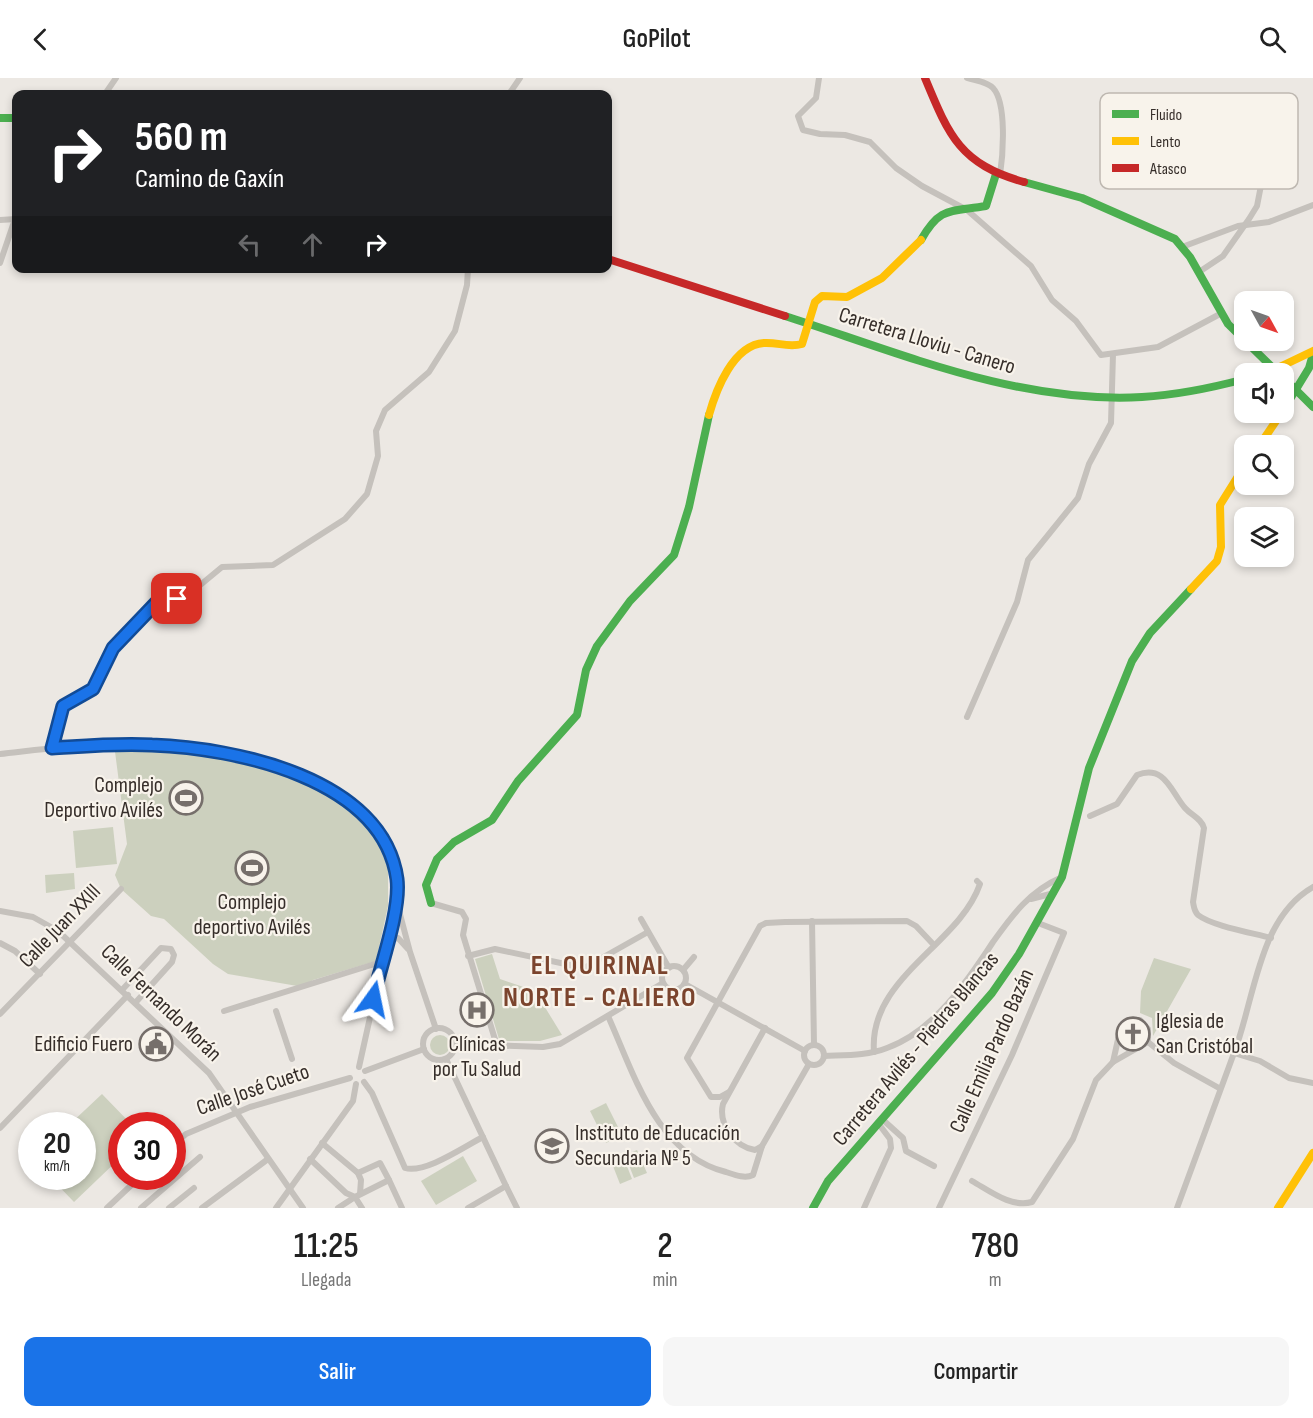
<!DOCTYPE html>
<html lang="es">
<head>
<meta charset="utf-8">
<style>
	:root { --surface:#fff; --page:#f6f6f6; --text:#222; --muted:#767676; --accent:#1a73e8 }
	body { margin:0; font-family:"Sofia Sans Condensed",sans-serif; background:var(--page); color:var(--text); height:100vh; display:flex; flex-direction:column; font-size:22px; white-space:nowrap }
	* { box-sizing:border-box; margin:0 }
	p { font-size:20px; color:var(--muted) }
	.icon { flex:none; width:33px; height:33px; fill:none; stroke:currentColor; stroke-width:2; stroke-linecap:round; stroke-linejoin:round }
	.map { position:relative; height:1130px; overflow:hidden }
	.drawer { display:flex; flex-direction:column; background:var(--surface); flex:1 }
	.drawer>* { flex:none }
	.hud { position:absolute; left:12px; top:12px; width:600px; height:183px; border-radius:12px; box-shadow:0 3px 9px #0003; background:#202124; color:#fff; overflow:hidden }
	.needle { width:39px; rotate:130deg }
	.controls { position:absolute; left:1234px; top:213px; display:grid; gap:12px }
	.controls a { display:grid; place-items:center; width:60px; height:60px; border-radius:12px; background:var(--surface); box-shadow:0 3px 9px #0003; font-size:30px }
	.speed { position:absolute; left:18px; top:1034px; display:flex; gap:12px; font-size:30px; font-weight:700; text-align:center }
	.speed>* { display:grid; place-content:center; width:78px; height:78px; border-radius:50%; background:var(--surface); box-shadow:0 3px 9px #0003; line-height:1 }
	.speed small { font-size:15px; font-weight:400 }
	.speed .limit { border:9px solid #d22; background:#fff; color:#111 }
	.pin { position:absolute; display:grid; place-items:center; width:51px; height:51px; color:#fff; margin:-26px; border-radius:12px; box-shadow:0 3px 9px #0006 }
	.me { position:absolute; width:66px; margin:-33px; rotate:12deg; stroke-linejoin:round; filter:drop-shadow(0 0 4px #0008) }
	.turn { display:flex; align-items:center; gap:21px; height:126px; padding:0 24px; font-size:27px }
	.turn .icon { width:78px; height:78px; stroke-width:2.5 }
	.turn b { display:block; font-size:42px; line-height:51px }
	.lanes { display:flex; align-items:center; height:57px; padding:0 24px; background:#0003; justify-content:center; gap:30px; direction:ltr }
	.lanes .off { opacity:.35 }
	.eta { display:flex; justify-content:space-evenly; align-items:center; height:102px; text-align:center }
	.eta b { font-size:36px; font-weight:600; line-height:42px }
	.cta { display:flex; gap:12px; margin-top:auto; padding:12px 24px }
	.cta a { flex:1; height:69px; border-radius:12px; background:var(--accent); color:#fff; font-size:24px; font-weight:600; line-height:69px; text-align:center }
	.cta a+a { background:var(--page); color:var(--text) }
	header { display:flex; justify-content:space-between; align-items:center; height:78px; padding:0 24px; background:var(--surface); font-size:27px; font-weight:600 }
	.map>svg:first-child { display:block }
	.green { fill:#ccd0be }
	.lines { fill:none; stroke-linecap:round; stroke-linejoin:round }
	.street { stroke:#c5c1bc; stroke-width:6 }
	.fast { stroke:#4caf50; stroke-width:8 }
	.slow { stroke:#ffc107; stroke-width:8 }
	.jam { stroke:#c62828; stroke-width:8 }
	.route-casing { stroke:#114b97; stroke-width:15 }
	.route { stroke:#1a73e8; stroke-width:10 }
	.labels { text-anchor:middle; dominant-baseline:central; stroke-width:4.5; stroke-linejoin:round; paint-order:stroke }
	.street-label { font-size:22px; fill:#362e2a; stroke:#f8f3eb }
	.poi-label { font-size:22px; fill:#362e2a; stroke:#f8f3eb; text-anchor:end }
	.district-label { font-size:28px; font-weight:bold; letter-spacing:1.5px; fill:#7b442d; stroke:#f8f3eb }
	.key { fill:#f8f3eb; stroke:#beb8b1; stroke-width:1.5 }
	.key-label { font-size:16px; fill:#362e2a }
</style>
</head>
<body>
<header><svg class="icon" aria-label="back" viewBox="0 0 24 24"><path d="M15 5l-7 7 7 7"/></svg>GoPilot<svg class="icon" aria-label="search" viewBox="0 0 24 24"><circle cx="10" cy="10" r="6"/><path d="M15 15l6 6"/></svg></header>
<div class="map">
<svg width="1313" height="1130" viewBox="0 0 1313 1130">
	<rect width="100%" height="100%" fill="#ece8e3"/>
	<g class="green">
		<path d="M114 666 153 667 235 678 318 705 352 726 388 771V828L376 883 313 902 303 909 228 896 213 886 164 841 151 838 121 811 115 797 127 766Z"/>
		<path d="M113 749 117 786 76 790 73 753Z"/>
		<path d="M74 795 75 811 46 815 45 797Z"/>
		<path d="M492 876 500 901 535 913 562 957 540 963H504L499 961 475 881Z"/>
		<path d="M1154 880 1191 891 1153 958 1152 940 1140 935 1141 913Z"/>
		<circle cx="440" cy="967" r="10"/>
		<path d="M102 1016 132 1047H122L121 1079 74 1124 49 1098H82V1047H69Z"/>
		<path d="M606 1025 622 1057 606 1065 590 1033Z"/>
		<path d="M637 1072 647 1095 634 1100 625 1077Z"/>
		<path d="M463 1078 477 1103 436 1127 421 1103Z"/>
		<path d="M623 1078 632 1101 620 1106 611 1083Z"/>
	</g>
	<g class="lines">
		<g class="street">
			<path d="M819 0 816 20 798 38 803 52 820 56 845 57 870 64 896 90 922 108 967 132 1031 188 1052 222 1076 243 1101 277 1158 269 1220 236"/>
			<path d="M967 0C976 3 986 3 993 10 1007 25 1003 77 1000 97"/>
			<path d="M105 16 116 0"/>
			<path d="M509 16 520 0"/>
			<path d="M1248 42 1232 48 1218 64C1226 87 1240 93 1261 98"/>
			<path d="M0 142 16 141"/>
			<path d="M1182 169 1238 148 1269 144 1313 127"/>
			<path d="M0 185 15 141"/>
			<path d="M1199 194 1223 178 1249 141 1257 128 1264 92H1273"/>
			<path d="M967 639 1017 524 1028 482 1078 420 1089 386 1111 345 1113 276"/>
			<path d="M52 670 63 628 93 611 113 570 156 525 177 521 193 513 222 489 273 487 345 441 367 416 378 378 376 353 385 332 429 294 455 253 467 207 468 190"/>
			<path d="M0 676C36 672 73 667 109 666 207 663 401 690 396 822L359 989"/>
			<path d="M1090 738 1117 726 1137 697C1165 686 1171 714 1185 730 1192 738 1201 740 1204 750L1193 824C1194 829 1194 833 1198 837 1212 848 1253 855 1271 860"/>
			<path d="M1031 821 1054 815"/>
			<path d="M397 825 410 874 436 951"/>
			<path d="M431 825 462 834 466 841 463 857 497 968"/>
			<path d="M0 833 33 839 58 853 209 995 303 1130"/>
			<path d="M641 841 669 890"/>
			<path d="M812 843 814 967"/>
			<path d="M0 865 15 873 40 896"/>
			<path d="M386 867 392 861 398 860 408 871"/>
			<path d="M468 878 495 871 584 890 648 854"/>
			<circle cx="674" cy="900" r="12"/>
			<path d="M683 892 694 879"/>
			<path d="M685 906 805 973"/>
			<path d="M122 912 161 870 171 871 174 877 172 884 136 924"/>
			<path d="M224 933 381 884"/>
			<path d="M276 933 292 981"/>
			<path d="M0 936 121 811"/>
			<path d="M608 938C634 996 657 1077 726 1094 735 1097 745 1101 753 1097L762 1068"/>
			<path d="M765 950 723 1026C718 1046 735 1069 755 1072L762 1068 809 986"/>
			<circle cx="439" cy="966" r="16"/>
			<path d="M455 966 543 969 560 966 663 905"/>
			<circle cx="814" cy="977" r="10"/>
			<path d="M874 974C868 900 959 867 980 806L977 803"/>
			<path d="M1234 975 1260 983 1289 1000 1313 1005"/>
			<path d="M824 978C845 977 867 978 887 970 934 953 967 904 993 864 1013 836 1030 813 1062 799"/>
			<path d="M446 981 506 1108 468 1130"/>
			<path d="M1113 984 1148 964"/>
			<path d="M365 993 424 971"/>
			<path d="M364 1004 372 1015 405 1090C425 1096 465 1068 483 1059"/>
			<path d="M729 1014 720 1019H711L687 980 760 848 766 845 785 844 907 843 916 848 933 866"/>
			<path d="M882 1041 903 1060 906 1073 934 1088"/>
			<path d="M0 1050 128 917"/>
			<path d="M322 1065 358 1095 361 1102 360 1116"/>
			<path d="M172 1068 186 1056 250 1029 350 1000"/>
			<path d="M310 1081 346 1115 355 1119 389 1102 380 1085 358 1095"/>
			<path d="M389 1102 402 1130"/>
			<path d="M972 1103C990 1113 1011 1130 1032 1124L1073 1061 1096 1002 1113 984 1119 957 1132 942H1140L1148 951V964L1174 985 1219 1010"/>
			<path d="M506 1108 517 1130"/>
			<path d="M107 1130 141 1098"/>
			<path d="M141 1130 200 1079"/>
			<path d="M169 1130 194 1110"/>
			<path d="M202 1130 268 1081"/>
			<path d="M276 1130 353 1023 356 1006"/>
			<path d="M338 1130 355 1119 362 1130"/>
			<path d="M864 1130 891 1070 890 1061 878 1045"/>
			<path d="M939 1130 1012 977 1064 855 1038 845"/>
			<path d="M1177 1130C1196 1078 1215 1026 1234 975 1255 921 1258 840 1313 809"/>
		</g>
		<g class="fast">
			<path d="M0 40H16"/>
			<path d="M1024 104 1082 120 1175 161 1190 179 1228 246 1279 296"/>
			<path d="M921 162C940 128 950 134 986 128L996 96"/>
			<path d="M785 238C900 275 1019 326 1142 319 1177 317 1211 310 1245 301"/>
			<path d="M1284 300 1313 329"/>
			<path d="M1284 331 1309 290 1313 276"/>
			<path d="M431 825 426 807 437 781 454 764 492 742 518 703 577 637 586 592 597 568 630 523 674 477 689 429 709 337"/>
			<path d="M813 1130 828 1103 992 915 1019 876 1062 799 1089 690 1132 583 1150 555 1191 511"/>
		</g>
		<g class="slow">
			<path d="M1265 296 1313 273"/>
			<path d="M709 337C716 312 733 267 764 265 778 264 788 270 802 266L815 224 822 218 847 219 882 200 921 162"/>
			<path d="M1259 368 1282 334"/>
			<path d="M1191 511 1217 483 1221 469 1220 427 1245 387"/>
			<path d="M1278 1130 1313 1075"/>
		</g>
		<g class="jam">
			<path d="M925 0C949 58 960 86 1024 104"/>
			<path d="M608 181 785 238"/>
		</g>
	</g>
	<g class="lines">
		<g class="route-casing">
			<path id="route" d="M177 521 156 525 113 570 93 611 63 628 52 670C85 668 118 665 152 667 235 670 383 700 397 801 401 832 380 889 373 921"/>
		</g>
		<use href="#route" class="route"/>
	</g>
	<defs>
		<g id="stadium-ring" transform="scale(1.725)"><circle r="9.5" fill="#f8f3eb" stroke="#766f6b" stroke-width="1.5"/><path d="M0-5a6.5 5 0 1 0 0 10a6.5 5 0 1 0 0-10ZM-3.5-1.8h7v3.6h-7Z" fill="#766f6b"/></g>
		<g id="hospital-ring" transform="scale(1.725)"><circle r="9.5" fill="#f8f3eb" stroke="#766f6b" stroke-width="1.5"/><path d="M-5-5h3v3.5h4V-5h3V5h-3V1.5h-4V5h-3Z" fill="#766f6b"/></g>
		<g id="church-ring" transform="scale(1.725)"><circle r="9.5" fill="#f8f3eb" stroke="#766f6b" stroke-width="1.5"/><path d="M-1.2-6h2.4v3.5h3.3v2.4h-3.3V6h-2.4V-.1h-3.3v-2.4h3.3Z" fill="#766f6b"/></g>
		<g id="civic-ring" transform="scale(1.725)"><circle r="9.5" fill="#f8f3eb" stroke="#766f6b" stroke-width="1.5"/><path d="M-.6-6.5H3V-4.5H.6V-3L4-1V1h2V6H-6V1h2V-1L-.6-3ZM-1.2 2.5V6h2.4V2.5Z" fill="#766f6b"/></g>
		<g id="university-ring" transform="scale(1.725)"><circle r="9.5" fill="#f8f3eb" stroke="#766f6b" stroke-width="1.5"/><path d="M0-5L7-2L0 1L-7-2ZM-4 1L0 2.5L4 1V4Q0 6-4 4Z" fill="#766f6b"/></g>
	</defs>
	<g fill-rule="evenodd">
		<use href="#stadium-ring" x="186" y="720"/>
		<use href="#stadium-ring" x="252" y="790"/>
		<use href="#hospital-ring" x="477" y="932"/>
		<use href="#church-ring" x="1133" y="956"/>
		<use href="#civic-ring" x="156" y="966"/>
		<use href="#university-ring" x="552" y="1068"/>
	</g>
	<g class="labels">
		<g class="street-label">
			<text transform="translate(927 263) rotate(17)">Carretera Lloviu - Canero</text>
			<text transform="translate(60 848) rotate(-46)">Calle Juan XXIII</text>
			<text transform="translate(161 925) rotate(44)">Calle Fernando Morán</text>
			<text transform="translate(916 971) rotate(-50)">Carretera Avilés - Piedras Blancas</text>
			<text transform="translate(992 973) rotate(-66)">Calle Emilia Pardo Bazán</text>
			<text transform="translate(253 1012) rotate(-19)">Calle José Cueto</text>
		</g>
		<g class="poi-label">
			<text x="163" y="707">Complejo<tspan x="163" dy="25">Deportivo Avilés</tspan></text>
			<text x="252" y="824" text-anchor="middle">Complejo<tspan x="252" dy="25">deportivo Avilés</tspan></text>
			<text x="1156" y="943" text-anchor="start">Iglesia de<tspan x="1156" dy="25">San Cristóbal</tspan></text>
			<text x="133" y="966">Edificio Fuero</text>
			<text x="477" y="966" text-anchor="middle">Clínicas<tspan x="477" dy="25">por Tu Salud</tspan></text>
			<text x="575" y="1055" text-anchor="start">Instituto de Educación<tspan x="575" dy="25">Secundaria Nº 5</tspan></text>
		</g>
		<g class="district-label">
			<text x="600" y="887">EL QUIRINAL<tspan x="600" dy="32">NORTE - CALIERO</tspan></text>
		</g>
	</g>
	<rect x="1100" y="15" width="198" height="96" rx="9" class="key"/>
	<rect x="1112" y="32" width="27" height="8" fill="#4caf50"/>
	<rect x="1112" y="59" width="27" height="8" fill="#ffc107"/>
	<rect x="1112" y="86" width="27" height="8" fill="#c62828"/>
	<g class="key-label">
		<text x="1150" y="42">Fluido</text>
		<text x="1150" y="69">Lento</text>
		<text x="1150" y="96">Atasco</text>
	</g>
</svg>
<div class="controls">
<a><svg class="needle" viewBox="-14 -14 28 28"><path d="M0-13l5 13h-10z" fill="#e53935"/><path d="M0 13l5-13h-10z" fill="#767676"/></svg></a>
<a><svg class="icon" aria-label="sound" viewBox="0 0 24 24"><path d="M4 9h4l5-4v14l-5-4H4zM17 9q2 3 0 6"/></svg></a>
<a><svg class="icon" aria-label="search" viewBox="0 0 24 24"><circle cx="10" cy="10" r="6"/><path d="M15 15l6 6"/></svg></a>
<a><svg class="icon" aria-label="layers" viewBox="0 0 24 24"><path d="M12 4l9 5-9 5-9-5zM3 14l9 5 9-5"/></svg></a>
</div>
<div class="speed"><div>20<small>km/h</small></div><div class="limit">30</div></div>
<div class="pin" style="left:177px;top:521px;background:#d93025"><svg class="icon" aria-label="arrive" viewBox="0 0 24 24"><path d="M6 21V4h12l-3 4 3 4H6"/></svg></div>
<svg class="me" style="left:373px;top:921px" viewBox="-20 -20 40 40"><path d="M0-17L14 15 0 8-14 15z" fill="#1a73e8" stroke="#fff" stroke-width="4"/></svg>
<div class="hud">
<div class="turn"><svg class="icon" aria-label="right" viewBox="0 0 24 24"><path d="M7 20v-9h11M14 6l5 5-5 5"/></svg><div><b>560 m</b>Camino de Gaxín</div></div>
<div class="lanes"><svg class="icon off" aria-label="left" viewBox="0 0 24 24"><path d="M17 20v-9H6M10 6l-5 5 5 5"/></svg><svg class="icon off" aria-label="ahead" viewBox="0 0 24 24"><path d="M12 20V5M6 11l6-6 6 6"/></svg><svg class="icon" aria-label="right" viewBox="0 0 24 24"><path d="M7 20v-9h11M14 6l5 5-5 5"/></svg></div>
</div>
</div>
<section class="drawer">
<div class="eta">
<div><b>11:25</b><p>Llegada</p></div>
<div><b>2</b><p>min</p></div>
<div><b>780</b><p>m</p></div>
</div>
<div class="cta"><a>Salir</a><a>Compartir</a></div>
</section>
</body>
</html>
